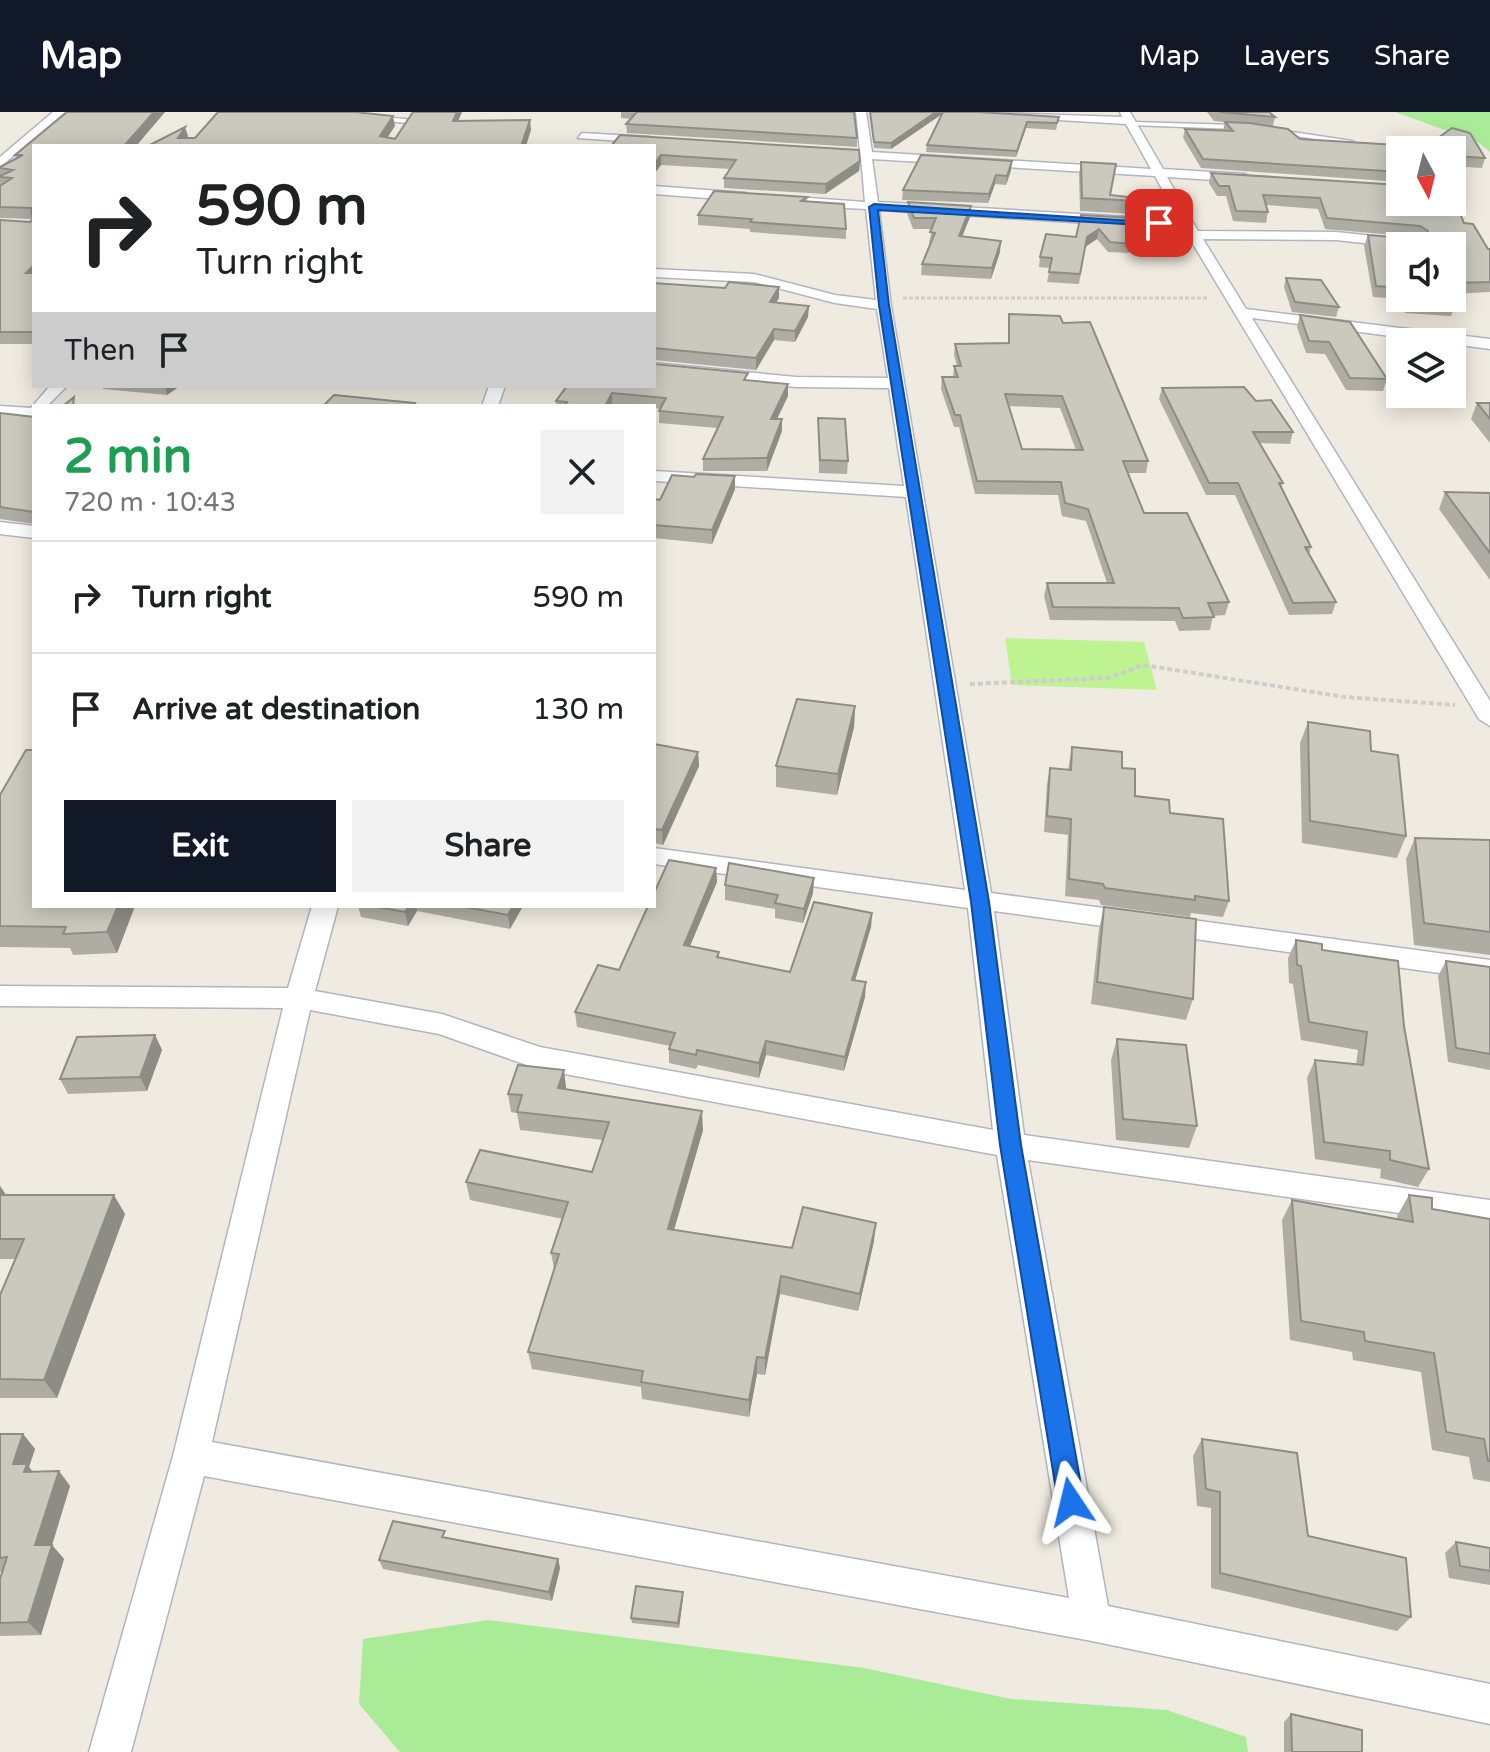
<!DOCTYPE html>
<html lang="en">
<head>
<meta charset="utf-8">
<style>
	:root { --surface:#fff; --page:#f2f2f2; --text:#202124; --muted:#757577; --line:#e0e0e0; --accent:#111827 }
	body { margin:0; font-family:"Varela Round",sans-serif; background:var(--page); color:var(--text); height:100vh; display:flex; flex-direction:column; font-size:30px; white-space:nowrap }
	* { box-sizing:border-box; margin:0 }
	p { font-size:26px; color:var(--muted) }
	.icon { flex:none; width:44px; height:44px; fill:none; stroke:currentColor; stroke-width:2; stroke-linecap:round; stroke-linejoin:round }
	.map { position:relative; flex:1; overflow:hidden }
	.details { position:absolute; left:32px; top:292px; width:624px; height:504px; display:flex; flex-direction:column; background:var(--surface); border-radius:0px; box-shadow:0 4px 20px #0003 }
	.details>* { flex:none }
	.guide { position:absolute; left:32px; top:32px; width:624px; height:244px; border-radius:0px; box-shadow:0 4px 20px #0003; background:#fff; color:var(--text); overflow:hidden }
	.needle { width:52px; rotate:173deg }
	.buttons { position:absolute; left:1386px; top:24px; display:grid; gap:16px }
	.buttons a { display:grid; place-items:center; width:80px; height:80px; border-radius:0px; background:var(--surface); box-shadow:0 4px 20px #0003; font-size:40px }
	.pin { position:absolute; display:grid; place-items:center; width:68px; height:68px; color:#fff; margin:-34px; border-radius:16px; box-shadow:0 4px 12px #0006 }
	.me { position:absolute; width:88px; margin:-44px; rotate:350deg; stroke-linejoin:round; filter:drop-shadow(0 0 6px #0008) }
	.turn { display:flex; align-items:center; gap:28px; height:168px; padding:0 32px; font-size:36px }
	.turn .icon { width:104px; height:104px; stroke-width:2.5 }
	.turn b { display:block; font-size:56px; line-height:68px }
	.then { display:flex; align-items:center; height:76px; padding:0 32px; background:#0003; gap:16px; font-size:30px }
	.round { display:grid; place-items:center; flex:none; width:84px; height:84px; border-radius:0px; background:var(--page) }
	.summary { display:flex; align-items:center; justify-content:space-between; height:136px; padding:0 32px }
	h1 { font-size:48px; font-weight:700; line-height:60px; color:#1e9e55 }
	.primary-button { display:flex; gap:16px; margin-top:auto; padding:16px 32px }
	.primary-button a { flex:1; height:92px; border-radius:0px; background:var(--accent); color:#fff; font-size:32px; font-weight:700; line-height:92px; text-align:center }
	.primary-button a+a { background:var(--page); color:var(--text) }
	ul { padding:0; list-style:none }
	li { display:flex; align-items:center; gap:24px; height:112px; padding:0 32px; border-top:2px solid var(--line) }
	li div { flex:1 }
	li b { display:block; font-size:30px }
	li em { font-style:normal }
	header { display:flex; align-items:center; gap:48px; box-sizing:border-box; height:112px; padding:0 40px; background:var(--accent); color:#fff }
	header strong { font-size:38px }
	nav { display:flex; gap:44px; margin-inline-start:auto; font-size:28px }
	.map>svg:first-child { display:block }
	.green { fill:#a9eb97 }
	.pitch { fill:#bef392 }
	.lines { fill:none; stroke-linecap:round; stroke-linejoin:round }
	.lane-casing { stroke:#b3b4c2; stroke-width:3 }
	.street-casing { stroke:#b3b4c2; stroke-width:3 }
	.path-far1 { stroke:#cdcdcd; stroke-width:3; stroke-dasharray:4 2; stroke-linecap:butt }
	.path { stroke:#cdcdcd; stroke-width:4; stroke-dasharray:5 3; stroke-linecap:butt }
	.lane { fill:#fff; fill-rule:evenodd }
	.street { fill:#fff; fill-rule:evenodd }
	.wall { fill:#afada3; fill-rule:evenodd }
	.shaded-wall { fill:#8e8d85 }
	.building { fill:#cbc9be; stroke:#8e8d85; stroke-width:2; fill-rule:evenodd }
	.route { fill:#1a73e8; stroke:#114b97; stroke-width:2 }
</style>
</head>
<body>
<header>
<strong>Map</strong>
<nav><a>Map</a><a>Layers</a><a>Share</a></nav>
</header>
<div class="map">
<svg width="1490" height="1640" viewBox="0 0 1490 1640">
	<rect width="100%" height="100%" fill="#f0ebe0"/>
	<g class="green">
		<path d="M1395 0H1490V40L1478 30Z"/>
		<path d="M488 1508 864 1556 1011 1587 1167 1598 1246 1625 1248 1640H400L359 1592 363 1527Z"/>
	</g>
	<path class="pitch" d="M1005 526 1144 530 1157 578 1012 573Z"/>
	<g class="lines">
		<g class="lane-casing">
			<g id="lane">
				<path d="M1132 10 1237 13 1240 15 1237 17 1130 13Z"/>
				<path d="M1279 18 1352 29 1355 31 1352 33 1277 21Z"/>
			</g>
		</g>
		<g class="street-casing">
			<g id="street">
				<path d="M53 0H65L0 55V45Z"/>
				<path d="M289 0H340L413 8 407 11Z"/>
				<path d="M856 0H866L872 40 1151 57 1126 12 971 3 966 0 1122 5 1120 0H1130L1163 57 1245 62 1251 66 1245 70 1167 65 1198 119 1336 120 1402 127 1409 131 1400 135 1336 128 1203 127 1246 197 1490 227V237L1252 206 1490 589V614L1479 607 1184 117 879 98 891 193 991 781 1490 848V868L994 799 1024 1023 1490 1088V1114L1028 1048 1108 1494 1490 1572V1612L1092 1529 204 1364 131 1640H89L173 1344 283 896 0 894V874L288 876 312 794H338L315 879 442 902 540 935 993 1018 968 796 654 752V736L965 778 906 385 654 369V359L904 374 889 276 796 275 654 261V251L796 265 888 266 877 197 835 191 754 170 654 165V157L754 162 835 183 876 188 866 97 809 94 803 90 809 86 865 90 861 46 847 42 860 39ZM872 47 1155 64 1179 108 878 90ZM310 898 439 922 538 957 997 1043 1069 1486 212 1330Z"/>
				<path d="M582 21 650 25 656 28 650 31 578 26Z"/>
				<path d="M654 74 746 81 752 85 746 89 654 82Z"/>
				<path d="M50 274H67L47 294H34V306L0 304V294L31 296Z"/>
				<path d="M489 274H505L498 294H482Z"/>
				<path d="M0 410 34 414V426L0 422Z"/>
			</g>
		</g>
		<path class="path-far1" d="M903 186H1209"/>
		<path class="path" d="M970 572 1108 566 1143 553 1345 585 1455 593"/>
		<use href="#lane" class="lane"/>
		<use href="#street" class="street"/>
	</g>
	<g class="wall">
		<path d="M67 0H165L136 34H34V232H0V108L30 110 33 107 0 106V55L16 47 15 43Z"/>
		<path d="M621 0H854L857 26V35L627 21 626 12 631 7 621 6Z"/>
		<path d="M870 0 1059 5 1056 18 1026 16 1016 45 926 40 927 33 942 2 891 37 874 36Z"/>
		<path d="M1207 0H1269L1275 5 1273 14 1300 27 1400 38V70L1201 56 1183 26 1185 17 1223 19 1225 10 1214 9Z"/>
		<path d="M654 34 860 49 859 59 825 82 724 76V66L730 57 661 53 654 62Z"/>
		<path d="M1452 38 1485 46 1482 56 1452 54Z"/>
		<path d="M1081 50 1110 83 1137 86 1135 102 1080 99 1079 62Z"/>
		<path d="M1011 58 1006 73 995 72 988 91 902 88 903 78Z"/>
		<path d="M1211 61 1445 96 1464 111 1488 137H1490V180L1452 182V134H1400V186H1452L1455 192 1451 204 1405 201 1399 187 1373 185 1364 134 1368 123 1404 126 1417 125 1325 117 1318 97 1266 93 1268 100 1266 111 1233 109 1226 84H1217L1209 71Z"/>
		<path d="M807 85V90L846 117V127L750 120V117L698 113V103Z"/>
		<path d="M908 90 971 94 970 105 962 124 1000 140 991 167 921 163 922 152 931 131H929L932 117H913L907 101Z"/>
		<path d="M1135 106 1129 141 1108 140 1097 127 1085 135 1079 172 1047 170 1050 156 1039 155 1040 145 1076 125Z"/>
		<path d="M1286 166 1339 195 1336 205 1292 200 1284 175Z"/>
		<path d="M654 171 779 186 776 190 808 205 795 230 774 228 756 258 654 248Z"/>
		<path d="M1009 202 1063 211 1148 349 1146 361H1128L1144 401 1229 490 1225 503 1213 504 1210 518 1179 519 1175 509 1050 508 1044 484 1047 471H1107L1086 409 1062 404 1058 383 975 382 959 315H954L941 277 942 265H953L954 254H957L954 243 955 232 1008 231ZM1008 294 1060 296 1076 338 1022 337Z"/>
		<path d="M1300 203 1387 267 1383 279 1346 278 1325 242 1306 241 1297 215Z"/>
		<path d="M748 268 788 284 777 307H782V319L767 359H703V347L717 316 659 311V299L660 297 654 296V294H556V289L567 274Z"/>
		<path d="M102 274H180L167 283 103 277Z"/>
		<path d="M1162 276 1256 289 1293 320 1290 332 1260 331 1283 371 1281 376 1311 435 1309 442 1336 490 1332 502 1289 503 1235 383H1206L1159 287Z"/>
		<path d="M1477 291H1490V331L1471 307Z"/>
		<path d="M0 301 34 305V412L0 407Z"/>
		<path d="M818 306 848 349 847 362 819 361Z"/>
		<path d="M735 364V377L712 432 654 426V387L660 388 694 365Z"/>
		<path d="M1445 380 1490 381V468L1439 397Z"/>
		<path d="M855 594 854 615 837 683 776 675V654Z"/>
		<path d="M1308 610 1371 639 1406 724 1397 746 1302 731 1300 631Z"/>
		<path d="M654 632 698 640 699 654 663 733 654 731Z"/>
		<path d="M1072 635 1122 656 1135 684 1170 701 1229 789 1223 805 1191 801 1190 805 1101 793 1099 788 1065 784 1068 723 1044 720 1047 672 1050 656 1068 658Z"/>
		<path d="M0 683 34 794H135L117 841 73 843 70 836 0 835Z"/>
		<path d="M1415 726 1490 728V843L1414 833 1406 747Z"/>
		<path d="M716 756 717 770 690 834 719 840V846L790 860 872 801 871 815 855 868 865 885 844 959 766 943 759 966 698 953 696 957 669 951V937L670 934 577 915 575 900 619 858Z"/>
		<path d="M814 766 813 781 803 811 775 806V797L725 788V773Z"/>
		<path d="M358 794H523L510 817 417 799 408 814 361 805Z"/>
		<path d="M1104 795 1193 887 1186 908 1091 892 1099 817Z"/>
		<path d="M1296 828 1322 838 1404 914 1429 1057 1418 1075 1380 1066 1381 1057 1315 1047 1307 966 1315 948 1356 952 1358 938 1301 928 1293 872 1289 871 1288 846Z"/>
		<path d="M1446 849 1490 855V958L1448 950 1438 864Z"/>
		<path d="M155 923 162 938 147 979 68 982 60 967Z"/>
		<path d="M1117 927 1197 1014 1189 1036 1116 1028 1111 948Z"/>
		<path d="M564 958 566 977 703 1018 674 1118 792 1136 874 1129 858 1199 780 1182 765 1263 757 1262 749 1305 642 1287 641 1275 532 1257 528 1240 554 1157 551 1141 563 1107 470 1088 466 1070 592 1060 603 1028 520 1018 517 1001 511 1000 508 982Z"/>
		<path d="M0 1074 6 1083 125 1102 57 1286H0V1183L15 1147H0Z"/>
		<path d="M1409 1083 1432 1097 1490 1107V1370L1473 1367 1469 1345 1432 1338 1421 1260 1353 1248 1352 1240 1290 1228 1282 1108 1292 1088 1398 1108 1397 1104Z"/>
		<path d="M0 1322H23L35 1337 29 1355 33 1360 59 1359 70 1374 52 1433 64 1447 41 1523 0 1524V1467L2 1460H0Z"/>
		<path d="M1202 1327 1308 1424 1411 1505 1397 1519 1211 1476V1396L1197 1394 1193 1344Z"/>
		<path d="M447 1426 558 1447 560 1456 552 1489 383 1457 379 1448Z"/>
		<path d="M1456 1430 1490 1436V1473L1449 1466 1445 1441Z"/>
		<path d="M683 1480V1486L679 1516 632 1511 631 1506Z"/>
		<path d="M1291 1602 1362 1640H1284V1610Z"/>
	</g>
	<g class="shaded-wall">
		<path d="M154 0H165L136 34H124Z"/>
		<path d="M457 0H462L454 19 453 9Z"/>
		<path d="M936 0H945L891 37V31Z"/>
		<path d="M393 4 395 14 382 34 380 24Z"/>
		<path d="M530 8 531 18 526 34H521Z"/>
		<path d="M1027 10 1026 16 1016 45 1017 39Z"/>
		<path d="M185 15 188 24 182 34 178 26Z"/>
		<path d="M661 43V53L654 62V52Z"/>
		<path d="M860 49 859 59 825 82 826 72Z"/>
		<path d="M1012 49 1011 58 1006 73 1007 64Z"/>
		<path d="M996 63 995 72 988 91 989 82Z"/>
		<path d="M971 94 970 105 958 135 959 124Z"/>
		<path d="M1099 117 1097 127 1085 135 1079 172 1087 125Z"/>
		<path d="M1001 129 1000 140 991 167 992 156Z"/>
		<path d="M34 153V169L26 161Z"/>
		<path d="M779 175V186L770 201V190Z"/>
		<path d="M809 194 808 205 795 230V219Z"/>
		<path d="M774 217V228L756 258V246Z"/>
		<path d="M788 272V284L771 319V307Z"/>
		<path d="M165 274H180L167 283Z"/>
		<path d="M612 281V294H605Z"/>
		<path d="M782 307V319L767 359V346Z"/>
		<path d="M735 364V377L712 432V418Z"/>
		<path d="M855 594 854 615 837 683 838 662Z"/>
		<path d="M698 640 699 654 663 733 662 718Z"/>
		<path d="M716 756 717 770 684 848V833Z"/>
		<path d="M814 766 813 781 803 811 804 797Z"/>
		<path d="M118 794H135L117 841 107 820Z"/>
		<path d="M409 794H416L417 799 408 814 405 800Z"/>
		<path d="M513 794H523L510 817 508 803Z"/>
		<path d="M872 801 871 815 851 882 852 868Z"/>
		<path d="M866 870 865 885 844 959 845 945Z"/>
		<path d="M155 923 162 938 147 979 140 965Z"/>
		<path d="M766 929V943L759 966V951Z"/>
		<path d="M564 958 566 976 561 994 558 976Z"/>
		<path d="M702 999 703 1018 669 1135 668 1117Z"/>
		<path d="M0 1074 12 1092H0Z"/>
		<path d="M114 1083 125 1102 57 1286 44 1268Z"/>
		<path d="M876 1111 874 1129 858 1199 860 1182Z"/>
		<path d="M781 1164 780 1182 765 1263V1246Z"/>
		<path d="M757 1245V1262L749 1305V1288Z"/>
		<path d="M23 1322 35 1337 29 1355 39 1367 36 1375 13 1352Z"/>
		<path d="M59 1359 70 1374 52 1433 64 1447 41 1523 28 1510 35 1433Z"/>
		<path d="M558 1447 560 1456 552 1489 549 1480Z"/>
		<path d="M683 1480V1486L679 1516 678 1511Z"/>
	</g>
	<g class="building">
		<path d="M67 0H154L124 34H34V153L26 161H34V220H0V108L30 110 33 107 31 96 0 95V74L12 66 0 65V64L13 58 0 56V55L23 43H15Z"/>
		<path d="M218 0H355L393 4 380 24 395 27 413 0H457L453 9 530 8 521 34H148L185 15 178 26H195Z"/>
		<path d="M637 0H854L857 26 626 12Z"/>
		<path d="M870 0H936L891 31 874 30Z"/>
		<path d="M943 0H978L1059 5 1057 11 1027 10 1017 39 927 33Z"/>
		<path d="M1220 0H1269L1275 5Z"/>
		<path d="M1225 10 1249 11 1288 17 1300 27 1413 34 1415 38H1400V60L1203 47 1185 17 1233 19Z"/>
		<path d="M1452 16 1470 21 1485 46 1452 44V38H1421Z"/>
		<path d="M620 23 859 38 860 49 826 72 724 66 736 48 661 43 654 52V34H611Z"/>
		<path d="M921 43 1012 49 1007 64 996 63 989 82 903 78Z"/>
		<path d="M1081 50 1116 52 1110 83 1137 86V89L1082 86Z"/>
		<path d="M1211 61 1400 73V90H1442L1445 96 1458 97 1464 111 1473 112 1488 137H1490V170L1452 171V134H1400V176L1376 174 1368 123 1404 126 1427 124 1428 119 1420 114 1327 106 1320 86 1263 83 1268 100 1236 99 1229 74H1219Z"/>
		<path d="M714 79 807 85 801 89 844 92 846 117 750 110 752 107 698 103Z"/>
		<path d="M908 90 971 94 959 124 1001 129 992 156 922 152 935 121 930 120 936 106H914Z"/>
		<path d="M1081 103 1135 106 1131 132 1110 130 1099 117 1087 125 1080 162 1049 160 1052 146 1040 145 1046 122 1076 125Z"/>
		<path d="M1286 166 1321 168 1339 195 1295 190Z"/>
		<path d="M729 170 779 175 770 190 809 194 795 219 774 217 756 246 654 236V171L725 176Z"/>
		<path d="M1407 186H1452L1455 192 1408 190Z"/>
		<path d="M1009 202 1060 204 1063 211 1090 210 1148 349H1123L1144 401H1187L1229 490 1208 491 1214 505 1183 506 1179 496 1053 495 1047 471H1114L1088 397 1065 391 1061 370 977 369 960 303H955L942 265H958L954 254H961L955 232 1009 231ZM1005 282 1062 284 1083 338 1022 337Z"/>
		<path d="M1300 203 1350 210 1387 267 1350 266 1329 230 1309 229Z"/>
		<path d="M654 252 748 261 744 268 788 272 771 307H782L767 346 703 347 723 305 659 299 666 286 612 281 605 294H564L567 290 556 289 567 274H654Z"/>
		<path d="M1244 275 1256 289 1271 288 1293 320H1253L1283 371H1279L1311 435H1305L1336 490 1293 491 1238 371H1209L1162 276Z"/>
		<path d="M334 283 415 291 413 294H323Z"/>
		<path d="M74 285 73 294H63Z"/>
		<path d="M1477 291H1490V307Z"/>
		<path d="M0 301 34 305V400L0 395Z"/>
		<path d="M818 306 845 307 848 349 820 348Z"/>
		<path d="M696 362 735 364 712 418 654 413V387L660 388 672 363 694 365Z"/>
		<path d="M1445 380 1490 381V441Z"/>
		<path d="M797 587 855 594 838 662 776 654Z"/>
		<path d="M1308 610 1370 619 1371 639 1398 643 1406 724 1310 709Z"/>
		<path d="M654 632 698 640 662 718 654 717Z"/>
		<path d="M1072 635 1122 640V656L1135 657V684L1169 688 1170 701 1223 707 1229 789 1195 784V788L1105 776 1103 772 1069 767 1071 707 1047 704 1050 656 1071 658Z"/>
		<path d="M26 638H34V794H118L107 820 63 822 66 815 0 814V683Z"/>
		<path d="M1415 726 1490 728V820L1424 811Z"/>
		<path d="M669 748 716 756 684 833 719 840 717 845 790 860 814 790 872 801 852 868 866 870 845 945 766 929 759 951 697 938 696 943 669 937 675 921 575 900 598 853 619 858 648 794H654V781Z"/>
		<path d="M729 751 814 766 804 797 775 791 778 783 725 773Z"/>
		<path d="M372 794H409L405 800Z"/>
		<path d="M460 794H513L508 803Z"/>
		<path d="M1104 795 1196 807 1193 887 1097 870Z"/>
		<path d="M1296 828 1322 832V838L1398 849 1404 914 1429 1057 1390 1048V1039L1324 1030 1315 948 1363 953 1367 920 1309 910 1301 854 1297 853Z"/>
		<path d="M1446 849 1490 855V942L1456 936Z"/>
		<path d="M155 923 140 965 60 967 77 925Z"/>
		<path d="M1117 927 1186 933 1197 1014 1123 1007Z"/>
		<path d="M518 953 564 958 558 976 702 999 668 1117 792 1136 803 1095 876 1111 860 1182 781 1164 765 1246 757 1245 749 1288 641 1270 643 1259 528 1240 559 1142 551 1141 568 1090 466 1070 480 1038 592 1060 609 1010 517 1000 522 983 508 982Z"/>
		<path d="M0 1083H114L44 1268 0 1267V1183L24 1127H0Z"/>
		<path d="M1409 1083 1432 1086V1097L1490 1107V1349H1488L1484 1327 1446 1320 1434 1241 1365 1229 1364 1220 1301 1209 1292 1088 1413 1110Z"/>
		<path d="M0 1322H23L13 1352H27L24 1360 59 1359 35 1433H52L28 1510 0 1511V1467L7 1445 0 1446Z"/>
		<path d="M1202 1327 1297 1341 1308 1424 1406 1446 1411 1505 1220 1461V1380L1206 1377Z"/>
		<path d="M393 1409 445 1419 442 1425 558 1447 549 1480 379 1448Z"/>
		<path d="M1456 1430 1490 1436V1459L1460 1454Z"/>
		<path d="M636 1474 683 1480 678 1511 631 1506Z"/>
		<path d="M1291 1602 1362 1618V1640H1292Z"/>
	</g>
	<path class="route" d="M874 92 1164 111 1159 114 878 98 889 193 989 790 1021 1033 1084 1390 1080 1399 1071 1403 1062 1399 1058 1390 1000 1033 971 790 879 193 869 95Z"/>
</svg>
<div class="buttons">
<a><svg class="needle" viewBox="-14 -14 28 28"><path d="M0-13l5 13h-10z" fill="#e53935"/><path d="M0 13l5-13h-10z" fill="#757577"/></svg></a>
<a><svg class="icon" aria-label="sound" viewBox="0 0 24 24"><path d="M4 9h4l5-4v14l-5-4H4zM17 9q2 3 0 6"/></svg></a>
<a><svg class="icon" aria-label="layers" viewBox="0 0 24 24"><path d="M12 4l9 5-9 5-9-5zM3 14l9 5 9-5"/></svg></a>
</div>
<div class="pin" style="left:1159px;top:111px;background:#d93025"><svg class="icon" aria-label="arrive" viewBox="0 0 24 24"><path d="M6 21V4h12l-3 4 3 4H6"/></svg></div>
<svg class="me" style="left:1071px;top:1390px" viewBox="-20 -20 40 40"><path d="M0-17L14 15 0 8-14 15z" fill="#1a73e8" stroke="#fff" stroke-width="4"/></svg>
<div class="guide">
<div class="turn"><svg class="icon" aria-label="right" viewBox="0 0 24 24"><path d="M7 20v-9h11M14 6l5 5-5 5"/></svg><div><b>590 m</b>Turn right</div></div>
<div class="then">Then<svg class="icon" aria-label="arrive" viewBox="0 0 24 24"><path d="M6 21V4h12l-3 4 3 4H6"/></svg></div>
</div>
<section class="details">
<div class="summary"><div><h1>2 min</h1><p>720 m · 10:43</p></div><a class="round"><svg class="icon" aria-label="close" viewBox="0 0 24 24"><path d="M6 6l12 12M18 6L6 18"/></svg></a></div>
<ul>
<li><svg class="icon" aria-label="right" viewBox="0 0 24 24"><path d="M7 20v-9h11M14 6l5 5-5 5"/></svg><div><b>Turn right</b></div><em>590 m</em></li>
<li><svg class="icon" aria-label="arrive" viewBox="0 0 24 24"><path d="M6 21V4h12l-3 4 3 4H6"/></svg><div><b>Arrive at destination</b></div><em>130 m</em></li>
</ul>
<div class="primary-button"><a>Exit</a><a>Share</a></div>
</section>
</div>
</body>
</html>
